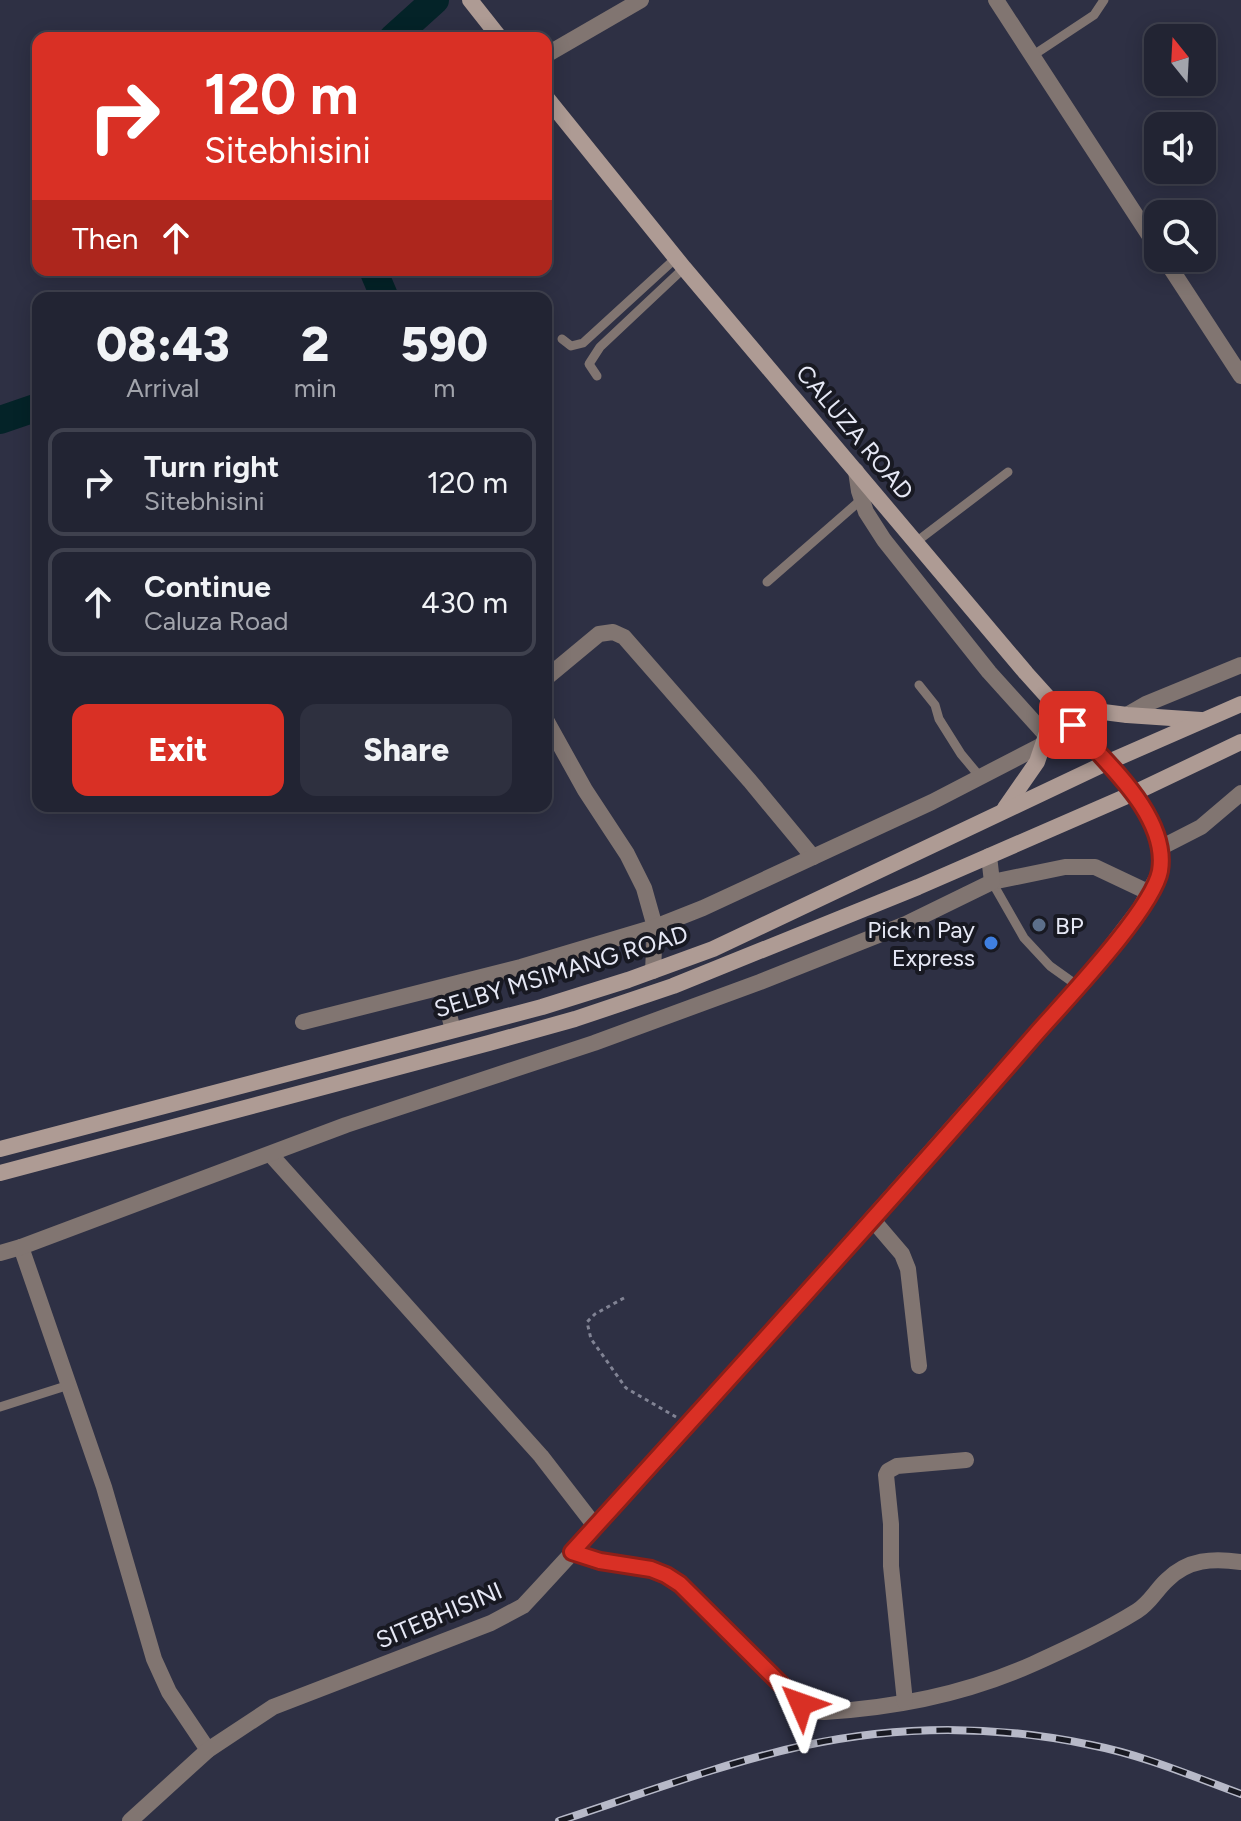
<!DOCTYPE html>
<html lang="en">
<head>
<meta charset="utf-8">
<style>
	:root { --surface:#222433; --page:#2e303f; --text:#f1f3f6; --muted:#a2a4ac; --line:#3f414e; --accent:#d93025 }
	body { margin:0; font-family:Figtree,sans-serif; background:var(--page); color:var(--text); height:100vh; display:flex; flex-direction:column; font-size:30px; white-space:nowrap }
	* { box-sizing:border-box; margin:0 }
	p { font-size:26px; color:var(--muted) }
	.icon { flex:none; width:44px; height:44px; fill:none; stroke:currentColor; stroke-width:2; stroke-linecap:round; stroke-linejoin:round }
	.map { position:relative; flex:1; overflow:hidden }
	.details { position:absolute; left:32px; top:292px; width:520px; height:520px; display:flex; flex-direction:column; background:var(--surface); border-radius:16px; box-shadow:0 4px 20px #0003,0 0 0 2px var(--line) }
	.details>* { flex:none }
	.guide { position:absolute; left:32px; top:32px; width:520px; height:244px; border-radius:16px; box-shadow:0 4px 20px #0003,0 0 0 2px var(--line); background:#d93025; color:#fff; overflow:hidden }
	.needle { width:52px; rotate:342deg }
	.controls { position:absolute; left:1144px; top:24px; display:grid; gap:16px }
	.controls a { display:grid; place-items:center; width:72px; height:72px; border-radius:16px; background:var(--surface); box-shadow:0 4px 20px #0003,0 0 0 2px var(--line); font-size:40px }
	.pin { position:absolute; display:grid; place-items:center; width:68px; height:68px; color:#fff; margin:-34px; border-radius:16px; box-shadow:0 4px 12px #0006 }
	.me { position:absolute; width:88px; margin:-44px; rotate:313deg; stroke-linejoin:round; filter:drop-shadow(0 0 6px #0008) }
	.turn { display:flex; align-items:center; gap:28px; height:168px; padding:0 40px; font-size:36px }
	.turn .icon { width:104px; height:104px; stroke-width:2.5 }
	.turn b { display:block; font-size:56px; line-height:68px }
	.then { display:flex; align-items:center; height:76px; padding:0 40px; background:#0003; gap:16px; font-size:30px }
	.eta { display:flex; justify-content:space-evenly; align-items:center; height:136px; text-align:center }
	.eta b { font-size:48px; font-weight:800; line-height:56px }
	.primary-button { display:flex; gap:16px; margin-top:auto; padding:16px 40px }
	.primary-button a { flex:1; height:92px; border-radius:16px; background:var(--accent); color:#fff; font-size:32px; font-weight:800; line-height:92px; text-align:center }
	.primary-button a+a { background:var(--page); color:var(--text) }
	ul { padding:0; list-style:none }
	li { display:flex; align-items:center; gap:24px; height:108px; margin:0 16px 12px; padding:0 24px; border:4px solid var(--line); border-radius:16px }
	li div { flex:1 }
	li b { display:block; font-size:30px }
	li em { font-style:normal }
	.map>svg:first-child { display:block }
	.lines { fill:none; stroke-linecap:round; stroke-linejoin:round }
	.river { stroke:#042328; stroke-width:28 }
	.path { stroke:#818394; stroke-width:3; stroke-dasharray:4 4; stroke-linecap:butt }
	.lane { stroke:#817571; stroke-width:9 }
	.street { stroke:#817571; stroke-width:16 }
	.secondary { stroke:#ae9b94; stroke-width:16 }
	.rail-casing { stroke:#b7b9c8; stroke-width:8 }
	.rail { stroke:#181922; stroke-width:5; stroke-dasharray:15; stroke-linecap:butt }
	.route-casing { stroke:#8d1f18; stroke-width:20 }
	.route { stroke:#d93025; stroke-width:14 }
	.service-dot { fill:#5c6f8a; stroke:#181922; stroke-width:3 }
	.shop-dot { fill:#3f7fe0; stroke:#181922; stroke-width:3 }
	.labels { text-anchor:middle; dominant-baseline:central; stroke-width:8; stroke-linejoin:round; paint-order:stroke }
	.street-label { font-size:24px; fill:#e6e8f5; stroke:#181922 }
	.poi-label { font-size:24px; fill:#e6e8f5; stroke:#181922; text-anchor:start }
</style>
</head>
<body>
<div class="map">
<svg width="1241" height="1821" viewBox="0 0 1241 1821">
	<rect width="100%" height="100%" fill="#2e3044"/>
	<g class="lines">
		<g class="river">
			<path d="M393 38 435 0"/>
			<path d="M373 270 385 298"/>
			<path d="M0 420 38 407"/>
		</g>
		<path class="path" d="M624 1298 595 1314 587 1322 591 1339 626 1388 676 1417"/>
		<g class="lane">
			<path d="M1032 56 1094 15 1104 0"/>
			<path d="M562 339 571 346 583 343 676 258"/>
			<path d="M597 376 589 364 600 347 684 268"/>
			<path d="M916 542 1008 472"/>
			<path d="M767 582 862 499"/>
			<path d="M919 685 935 705 939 719 961 754 981 778"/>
			<path d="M992 882 1024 938 1050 966 1078 986"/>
			<path d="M0 1407 69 1385"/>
		</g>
		<g class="street">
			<path d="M996 0 1158 249"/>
			<path d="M546 55 641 0"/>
			<path d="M1164 258 1241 376"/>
			<path d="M856 471 859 491 866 512 884 540 989 672 1045 734"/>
			<path d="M546 678 599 634 613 632 624 637 750 781 813 857"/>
			<path d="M1127 715 1146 704 1241 665"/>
			<path d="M546 720 585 790 627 854 644 888 655 927 653 971"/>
			<path d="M1160 848 1201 827 1241 793"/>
			<path d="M992 882 1065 867H1095L1150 893"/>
			<path d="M442 988 453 1030"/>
			<path d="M303 1022 521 967 655 927 703 908 932 802 1042 745"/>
			<path d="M271 1155 541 1456 595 1526"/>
			<path d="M872 1219 902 1254 908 1269 919 1366"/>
			<path d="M21 1247 104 1487 154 1659 169 1692 208 1750"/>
			<path d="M0 1253 21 1247 346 1125 594 1043 760 982 906 924 992 882 989 856"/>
			<path d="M572 1552 600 1561 651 1569 666 1575 680 1584 801 1704 812 1711 824 1712C895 1708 968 1693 1033 1664 1068 1648 1105 1631 1137 1611 1150 1603 1156 1590 1167 1580 1188 1559 1213 1558 1241 1562"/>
			<path d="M905 1702 891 1566V1524L886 1475 888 1471 897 1466 966 1460"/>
			<path d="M130 1821 208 1750 273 1707 491 1623 523 1606 537 1591 662 1455 1101 959 1140 908 1160 872V848L1155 830 1134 793"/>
		</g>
		<g class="secondary">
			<path d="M470 0 500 38"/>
			<path d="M546 97 684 268 1026 673 1134 793"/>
			<path d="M1005 808 1037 762 1056 706 1127 715 1201 720"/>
			<path d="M0 1149 542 1007 628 980 713 949 1106 763 1241 704"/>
			<path d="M0 1173 489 1043 575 1019 673 986 918 887 1134 793 1241 742"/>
		</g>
		<g class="rail-casing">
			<path id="rail" d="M559 1821C639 1795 720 1764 802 1746 897 1725 996 1725 1091 1745 1143 1755 1192 1776 1241 1794"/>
		</g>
		<use href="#rail" class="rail"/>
	</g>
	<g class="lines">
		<g class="route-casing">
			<path id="route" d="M801 1704 680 1584 666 1575 651 1569 600 1561 572 1552C728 1380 884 1209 1036 1034 1065 1001 1153 909 1160 871 1169 816 1105 762 1073 725"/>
		</g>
		<use href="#route" class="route"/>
	</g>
	<circle class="service-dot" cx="1039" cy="925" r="8"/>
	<circle class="shop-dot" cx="991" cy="943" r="8"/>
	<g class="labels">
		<g class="street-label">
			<text transform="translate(855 432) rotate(50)">CALUZA ROAD</text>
			<text transform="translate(561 971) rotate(-17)">SELBY MSIMANG ROAD</text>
			<text transform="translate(439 1615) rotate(-23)">SITEBHISINI</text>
		</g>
		<g class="poi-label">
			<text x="1055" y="925">BP</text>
			<text x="975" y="929" text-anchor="end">Pick n Pay<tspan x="975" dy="28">Express</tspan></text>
		</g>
	</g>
</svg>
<div class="controls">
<a><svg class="needle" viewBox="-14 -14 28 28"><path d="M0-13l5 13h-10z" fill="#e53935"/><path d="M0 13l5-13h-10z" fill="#a2a4ac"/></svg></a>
<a><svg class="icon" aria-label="sound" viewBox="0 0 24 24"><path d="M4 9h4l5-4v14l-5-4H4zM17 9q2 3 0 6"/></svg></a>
<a><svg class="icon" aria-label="search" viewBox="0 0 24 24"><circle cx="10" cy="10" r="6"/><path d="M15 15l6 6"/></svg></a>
</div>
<div class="pin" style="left:1073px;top:725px;background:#d93025"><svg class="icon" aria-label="arrive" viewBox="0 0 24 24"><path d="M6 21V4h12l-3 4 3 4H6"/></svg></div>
<svg class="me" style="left:801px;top:1704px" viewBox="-20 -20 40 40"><path d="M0-17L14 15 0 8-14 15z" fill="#d93025" stroke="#fff" stroke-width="4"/></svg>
<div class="guide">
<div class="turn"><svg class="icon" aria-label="right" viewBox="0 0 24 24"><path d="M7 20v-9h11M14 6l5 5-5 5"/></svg><div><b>120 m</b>Sitebhisini</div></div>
<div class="then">Then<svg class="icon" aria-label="ahead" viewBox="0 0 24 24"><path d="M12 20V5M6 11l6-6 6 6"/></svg></div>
</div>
<section class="details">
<div class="eta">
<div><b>08:43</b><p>Arrival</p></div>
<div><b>2</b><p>min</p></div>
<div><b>590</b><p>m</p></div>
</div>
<ul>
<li><svg class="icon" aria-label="right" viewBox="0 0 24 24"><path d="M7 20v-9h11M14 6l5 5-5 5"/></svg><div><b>Turn right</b><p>Sitebhisini</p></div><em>120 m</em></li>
<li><svg class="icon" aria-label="ahead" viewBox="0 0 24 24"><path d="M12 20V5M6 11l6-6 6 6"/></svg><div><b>Continue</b><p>Caluza Road</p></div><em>430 m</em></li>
</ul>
<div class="primary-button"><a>Exit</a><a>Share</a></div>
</section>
</div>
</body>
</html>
